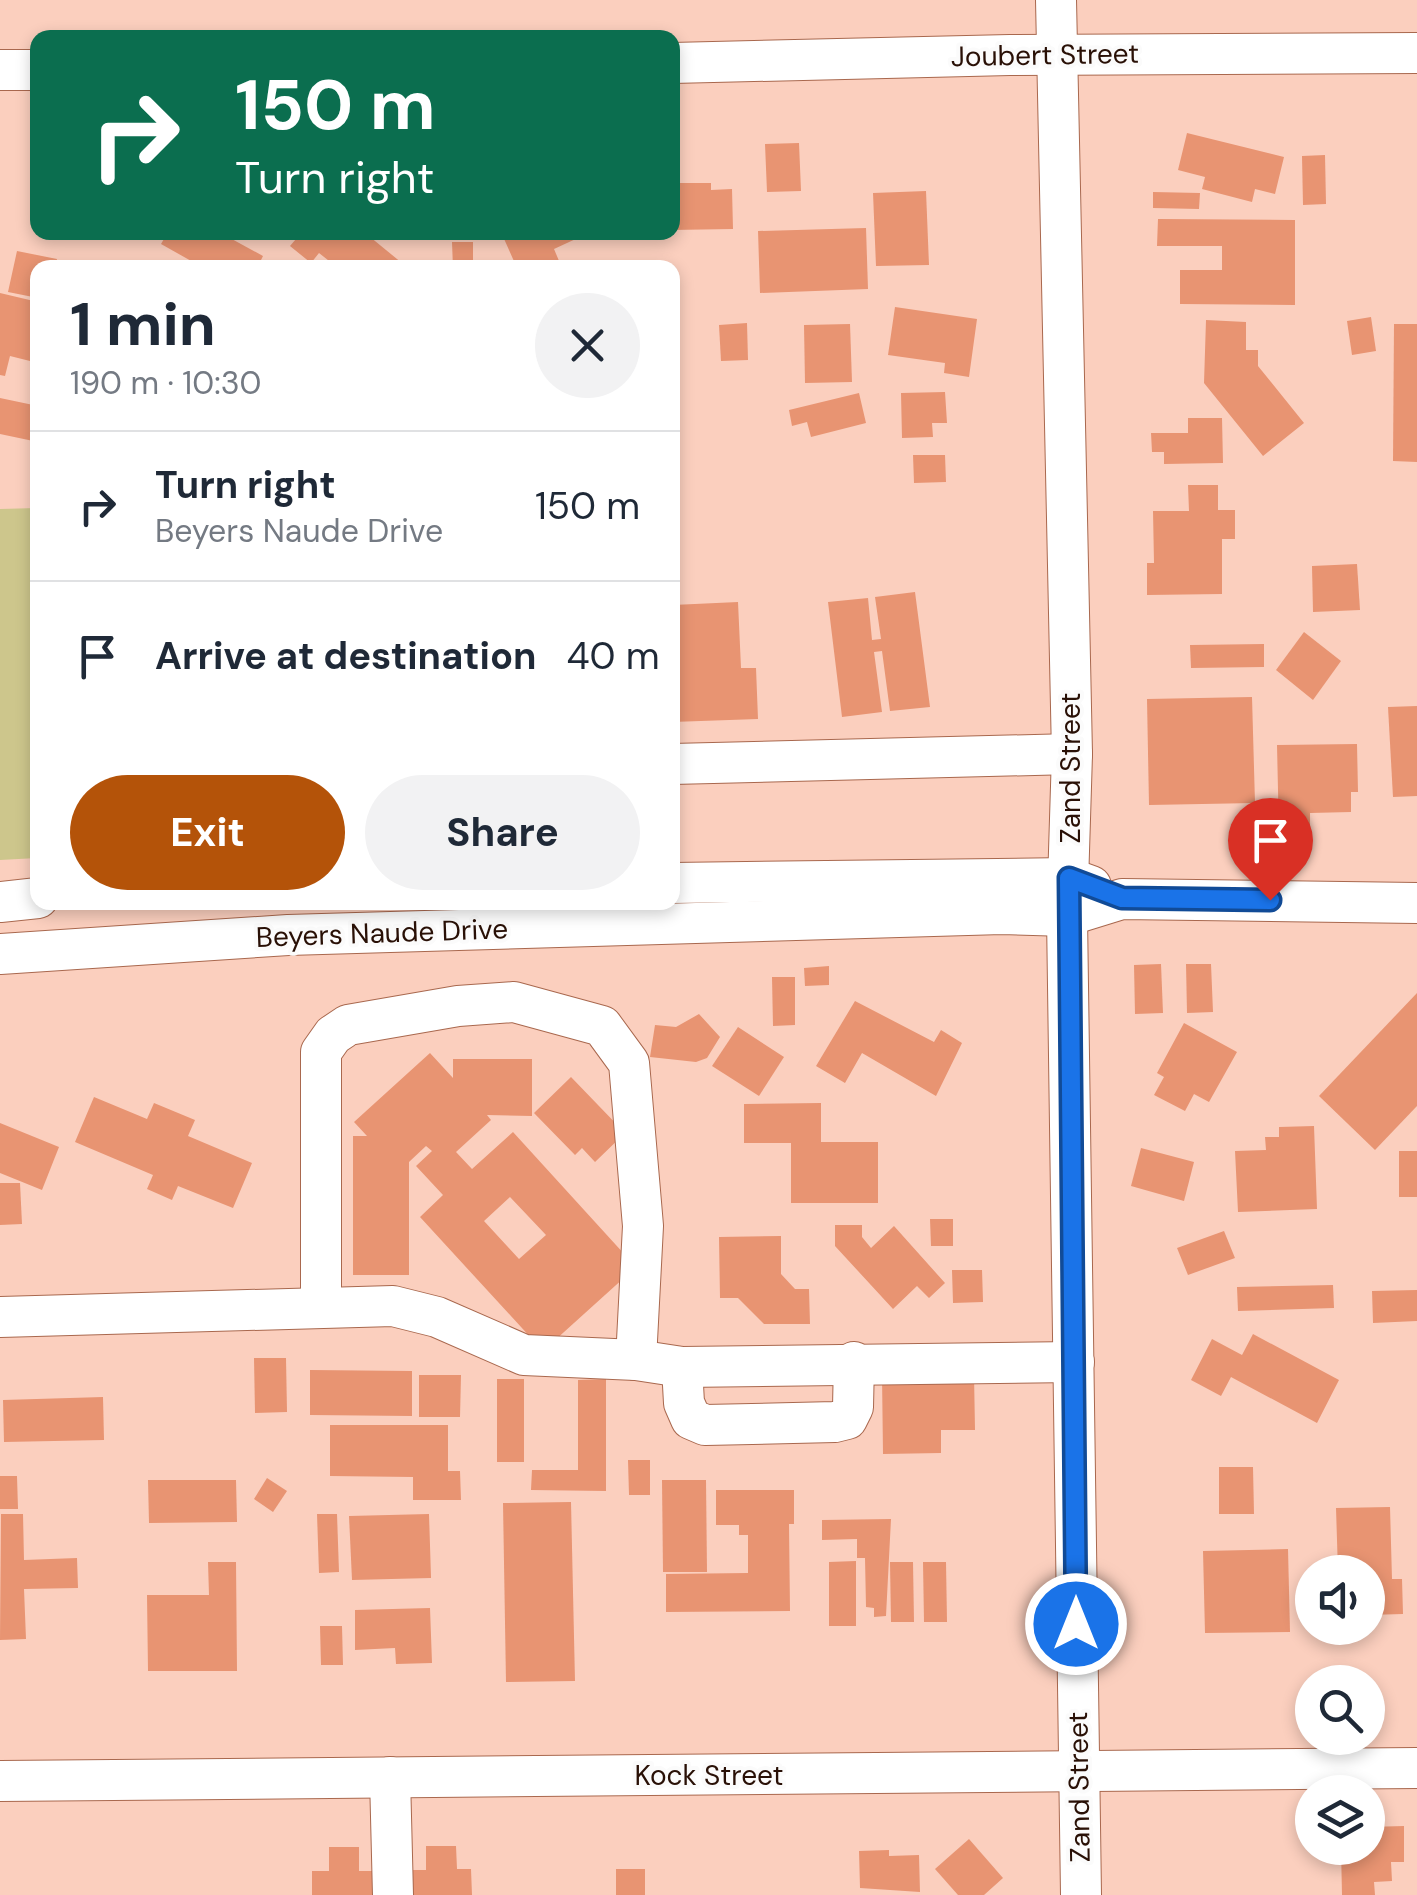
<!DOCTYPE html>
<html lang="en">
<head>
<meta charset="utf-8">
<style>
	:root { --surface:#fff; --page:#f2f2f3; --text:#1f2937; --muted:#747a83; --line:#e0e1e3; --accent:#b45309 }
	body { margin:0; font-family:"DM Sans",sans-serif; background:var(--page); color:var(--text); height:100vh; display:flex; flex-direction:column; font-size:38px; white-space:nowrap }
	* { box-sizing:border-box; margin:0 }
	p { font-size:32px; color:var(--muted) }
	.icon { flex:none; width:55px; height:55px; fill:none; stroke:currentColor; stroke-width:2; stroke-linecap:round; stroke-linejoin:round }
	.map { position:relative; flex:1; overflow:hidden }
	.panel { position:absolute; left:30px; top:260px; width:650px; height:650px; display:flex; flex-direction:column; background:var(--surface); border-radius:20px; box-shadow:0 5px 15px #0003 }
	.panel>* { flex:none }
	.top-card { position:absolute; left:30px; top:30px; width:650px; height:210px; border-radius:20px; box-shadow:0 5px 15px #0003; background:#0b6e4f; color:#fff; overflow:hidden }
	.buttons { position:absolute; left:1295px; top:1555px; display:grid; gap:20px }
	.buttons a { display:grid; place-items:center; width:90px; height:90px; border-radius:50%; background:var(--surface); box-shadow:0 5px 15px #0003; font-size:50px }
	.pin { position:absolute; display:grid; place-items:center; width:85px; height:85px; color:#fff; margin:-102px -42px; border-radius:50% 50% 50% 0; rotate:-45deg; box-shadow:0 0 10px #0007 }
	.pin .icon { rotate:45deg }
	.me { position:absolute; width:110px; margin:-55px; rotate:0deg; stroke-linejoin:round; filter:drop-shadow(0 0 8px #0008) }
	.turn { display:flex; align-items:center; gap:35px; height:210px; padding:0 40px; font-size:45px }
	.turn .icon { width:130px; height:130px; stroke-width:2.5 }
	.turn b { display:block; font-size:70px; line-height:85px }
	.round { display:grid; place-items:center; flex:none; width:105px; height:105px; border-radius:52px; background:var(--page) }
	.headline { display:flex; align-items:center; justify-content:space-between; height:170px; padding:0 40px }
	h1 { font-size:60px; font-weight:700; line-height:75px }
	.cta { display:flex; gap:20px; margin-top:auto; padding:20px 40px }
	.cta a { flex:1; height:115px; border-radius:60px; background:var(--accent); color:#fff; font-size:40px; font-weight:700; line-height:115px; text-align:center }
	.cta a+a { background:var(--page); color:var(--text) }
	ul { padding:0; list-style:none }
	li { display:flex; align-items:center; gap:30px; height:150px; padding:0 40px; border-top:2px solid var(--line) }
	li div { flex:1 }
	li b { display:block; font-size:38px }
	li em { font-style:normal }
	.map>svg:first-child { display:block }
	.green { fill:#cdc68c }
	.building { fill:#e89472; fill-rule:evenodd }
	.lines { fill:none; stroke-linecap:round; stroke-linejoin:round }
	.minor-casing { stroke:#a9684e; stroke-width:42 }
	.minor { stroke:#fff; stroke-width:40 }
	.route-casing { stroke:#114b97; stroke-width:25 }
	.route { stroke:#1a73e8; stroke-width:18 }
	.labels { text-anchor:middle; dominant-baseline:central; stroke-width:8; stroke-linejoin:round; paint-order:stroke }
	.street-label { font-size:28px; fill:#291006; stroke:#fbfbfb }
</style>
</head>
<body>
<div class="map">
<svg width="1417" height="1895" viewBox="0 0 1417 1895">
	<rect width="100%" height="100%" fill="#fbcfbe"/>
	<path class="green" d="M37 508V858L0 860V509Z"/>
	<g class="building">
		<path d="M1187 133 1284 157 1275 194 1255 189 1252 202 1202 189 1205 177 1178 170Z"/>
		<path d="M799 143 801 191 767 192 765 144Z"/>
		<path d="M1325 155 1326 204 1303 205 1302 156Z"/>
		<path d="M678 183H711V190L732 189 733 229 672 230V190H678Z"/>
		<path d="M926 191 929 265 876 266 873 193Z"/>
		<path d="M1153 192 1200 193 1199 209 1153 208Z"/>
		<path d="M1158 219 1295 220V305L1180 304V270H1222V246H1157Z"/>
		<path d="M866 228 868 289 760 293 758 231Z"/>
		<path d="M168 232H219L263 256 257 268H190L193 262 161 244Z"/>
		<path d="M302 232H364L408 268H338L319 253 311 263 290 246Z"/>
		<path d="M501 232H578L580 237 554 249 562 268H517Z"/>
		<path d="M452 242H473V268H453Z"/>
		<path d="M17 251 57 259 55 268H38V298L8 292Z"/>
		<path d="M0 293 38 302V363L10 356 5 376 0 375Z"/>
		<path d="M895 307 977 319 969 377 944 373 945 363 888 355Z"/>
		<path d="M1371 317 1376 351 1352 355 1347 321Z"/>
		<path d="M1206 320 1246 322V350H1258V366L1304 423 1263 456 1204 383Z"/>
		<path d="M747 323 748 360 721 361 719 325Z"/>
		<path d="M850 324 852 382 805 383 804 325Z"/>
		<path d="M1394 324H1417V462L1393 461Z"/>
		<path d="M945 392 947 423H932L933 437 902 438 901 393Z"/>
		<path d="M859 393 866 423 811 437 807 422 792 426 789 410Z"/>
		<path d="M0 398 38 406V442L0 434Z"/>
		<path d="M1188 418H1222L1223 463 1164 464V452H1152L1151 433H1188Z"/>
		<path d="M913 455H945L946 482 914 483Z"/>
		<path d="M1188 485H1218V510H1235V539H1222V594L1147 595V563H1154L1153 511H1189Z"/>
		<path d="M1357 564 1360 610 1313 612 1312 566Z"/>
		<path d="M915 592 930 707 890 711 882 651 874 652 882 712 842 717 828 602 868 598 872 640 881 639 875 597Z"/>
		<path d="M738 602 741 668H756L758 719 672 722 673 605Z"/>
		<path d="M1304 632 1341 661 1313 700 1276 670Z"/>
		<path d="M1264 644V667L1191 668 1190 645Z"/>
		<path d="M1252 697 1255 803 1149 805 1147 699Z"/>
		<path d="M1417 706V796L1393 797 1388 707Z"/>
		<path d="M1357 744 1358 792H1351V812L1310 813V834L1279 835 1277 745Z"/>
		<path d="M1161 964 1163 1013 1135 1014 1134 965Z"/>
		<path d="M1186 964H1211L1213 1012 1187 1013Z"/>
		<path d="M829 966V985L805 986 804 968Z"/>
		<path d="M772 977H795V1025L773 1026Z"/>
		<path d="M1417 993V1106L1375 1150 1319 1096Z"/>
		<path d="M855 1001 934 1042 941 1030 962 1043 936 1096 862 1053 845 1083 816 1066Z"/>
		<path d="M699 1014 720 1037 707 1058 696 1062 650 1057 655 1025 676 1027Z"/>
		<path d="M1184 1023 1237 1052 1209 1102 1194 1094 1185 1111 1154 1095 1164 1077 1157 1073Z"/>
		<path d="M738 1027 784 1057 759 1096 712 1066Z"/>
		<path d="M430 1053 453 1078V1059H532V1116L487 1115 491 1120 456 1152 472 1169 513 1132 636 1267 543 1351 420 1217 443 1195 416 1166 432 1151 426 1146 409 1162V1275H353V1136H367L354 1122ZM510 1197 546 1235 519 1259 484 1221Z"/>
		<path d="M571 1077 625 1133 595 1162 582 1148 575 1155 534 1113Z"/>
		<path d="M94 1097 147 1119 154 1103 195 1120 188 1136 252 1163 233 1208 178 1186 172 1200 147 1189 153 1175 75 1142Z"/>
		<path d="M821 1103V1142H878V1203H791V1143H744V1104Z"/>
		<path d="M0 1123 59 1147 42 1190 0 1173Z"/>
		<path d="M1314 1126 1317 1209 1238 1212 1235 1151 1266 1150 1265 1137H1279V1127Z"/>
		<path d="M1141 1148 1194 1162 1184 1201 1131 1186Z"/>
		<rect x="1399" y="1151" width="18" height="46"/>
		<path d="M0 1183H20L22 1224 0 1225Z"/>
		<path d="M930 1219H953V1246H931Z"/>
		<path d="M835 1225H862V1237L871 1248 894 1226 945 1283 929 1298 917 1286 893 1309 835 1246Z"/>
		<path d="M1224 1231 1235 1258 1188 1275 1177 1248Z"/>
		<path d="M781 1236V1274L795 1289H809L810 1324H764L738 1298H720L719 1237Z"/>
		<path d="M952 1270H982L983 1302 953 1303Z"/>
		<path d="M1333 1285 1334 1308 1238 1311 1237 1287Z"/>
		<path d="M1417 1290V1321L1373 1323 1372 1291Z"/>
		<path d="M1253 1334 1339 1380 1317 1423 1231 1377 1221 1396 1191 1380 1212 1339 1242 1355Z"/>
		<path d="M254 1358H286L287 1412 255 1413Z"/>
		<path d="M310 1370 412 1371V1416L310 1415Z"/>
		<path d="M974 1374 975 1430H941V1453L883 1454 882 1375Z"/>
		<path d="M419 1375H461L460 1417H419Z"/>
		<rect x="497" y="1379" width="27" height="83"/>
		<path d="M606 1379V1491L531 1490 532 1470H578V1380Z"/>
		<path d="M103 1397 104 1440 4 1442 3 1400Z"/>
		<path d="M330 1425H448V1471H460L461 1500H413V1477L330 1476Z"/>
		<path d="M628 1460H650V1495H629Z"/>
		<path d="M1219 1467H1253L1254 1514H1219Z"/>
		<path d="M0 1476H17L18 1509H0Z"/>
		<path d="M267 1478 287 1491 273 1512 254 1499Z"/>
		<path d="M148 1480H236L237 1522 149 1523Z"/>
		<path d="M662 1480H706L707 1572H663Z"/>
		<path d="M716 1490H794V1524H789L790 1611 666 1612V1574L748 1573V1535H739V1525H716Z"/>
		<path d="M571 1502 575 1681 506 1682 503 1503Z"/>
		<path d="M1390 1507 1392 1579H1402L1403 1614 1368 1615V1572H1338L1336 1508Z"/>
		<path d="M1 1514H23L24 1560 77 1558 78 1588 24 1589 26 1639 0 1640Z"/>
		<path d="M317 1514H337L339 1572 319 1573Z"/>
		<path d="M429 1514 431 1578 352 1580 349 1516Z"/>
		<path d="M891 1519 886 1616 874 1617V1608L866 1607 865 1558H857V1539L822 1540V1520Z"/>
		<path d="M1288 1549 1290 1632 1205 1633 1203 1551Z"/>
		<path d="M856 1561V1626H829V1562Z"/>
		<path d="M208 1562H236L237 1671H148L147 1595H209Z"/>
		<path d="M890 1562H913L914 1622H891Z"/>
		<path d="M923 1562H946L947 1622H924Z"/>
		<path d="M430 1608 432 1663 396 1664 395 1648 355 1650V1610Z"/>
		<path d="M320 1626H342L343 1665H321Z"/>
		<path d="M1404 1826V1862H1391L1392 1881 1374 1882 1375 1895H1342L1341 1848H1368V1827Z"/>
		<path d="M969 1839 1003 1878 984 1895H958L935 1869Z"/>
		<path d="M426 1846H456L457 1869H471L472 1895H412V1870H426Z"/>
		<path d="M329 1847H359V1871H374L375 1895H312V1871H329Z"/>
		<path d="M889 1850V1856L919 1855 920 1892 860 1888 859 1851Z"/>
		<rect x="616" y="1869" width="29" height="26"/>
	</g>
	<g class="lines">
		<g class="minor-casing">
			<g id="minor">
				<path d="M1056 0 1072 754 1067 916 1081 1895"/>
				<path d="M672 63 1010 55 1417 53"/>
				<path d="M0 70H38"/>
				<path d="M672 764 1072 754"/>
				<path d="M672 883 1069 878 1091 886"/>
				<path d="M0 902 38 898"/>
				<path d="M0 954 288 935 1002 914 1067 916 1122 899 1417 903"/>
				<path d="M321 1306V1052L333 1035 348 1025 458 1006 514 1002 602 1026 629 1063 643 1226 636 1360"/>
				<path d="M0 1317 393 1306 437 1317 524 1355 636 1360 682 1367 1074 1362"/>
				<path d="M682 1367 684 1403 691 1419 705 1425 835 1422 847 1419 853 1407 854 1362"/>
				<path d="M390 1777 393 1895"/>
				<path d="M0 1781 1417 1768"/>
			</g>
		</g>
		<use href="#minor" class="minor"/>
	</g>
	<g class="lines">
		<g class="route-casing">
			<path id="route" d="M1076 1624 1069 878 1122 898 1270 900"/>
		</g>
		<use href="#route" class="route"/>
	</g>
	<g class="labels">
		<g class="street-label">
			<text transform="translate(1045 55) rotate(-1)">Joubert Street</text>
			<text transform="translate(1070 768) rotate(-90)">Zand Street</text>
			<text transform="translate(382 933) rotate(-2)">Beyers Naude Drive</text>
			<text x="709" y="1775">Kock Street</text>
			<text transform="translate(1079 1787) rotate(-91)">Zand Street</text>
		</g>
	</g>
</svg>
<div class="buttons">
<a><svg class="icon" aria-label="sound" viewBox="0 0 24 24"><path d="M4 9h4l5-4v14l-5-4H4zM17 9q2 3 0 6"/></svg></a>
<a><svg class="icon" aria-label="search" viewBox="0 0 24 24"><circle cx="10" cy="10" r="6"/><path d="M15 15l6 6"/></svg></a>
<a><svg class="icon" aria-label="layers" viewBox="0 0 24 24"><path d="M12 4l9 5-9 5-9-5zM3 14l9 5 9-5"/></svg></a>
</div>
<div class="pin" style="left:1270px;top:900px;background:#d93025"><svg class="icon" aria-label="arrive" viewBox="0 0 24 24"><path d="M6 21V4h12l-3 4 3 4H6"/></svg></div>
<svg class="me" style="left:1076px;top:1624px" viewBox="-20 -20 40 40"><circle r="17" fill="#1a73e8" stroke="#fff" stroke-width="3"/><path d="M0-11L8 9 0 5-8 9z" fill="#fff"/></svg>
<div class="top-card">
<div class="turn"><svg class="icon" aria-label="right" viewBox="0 0 24 24"><path d="M7 20v-9h11M14 6l5 5-5 5"/></svg><div><b>150 m</b>Turn right</div></div>
</div>
<section class="panel">
<div class="headline"><div><h1>1 min</h1><p>190 m · 10:30</p></div><a class="round"><svg class="icon" aria-label="close" viewBox="0 0 24 24"><path d="M6 6l12 12M18 6L6 18"/></svg></a></div>
<ul>
<li><svg class="icon" aria-label="right" viewBox="0 0 24 24"><path d="M7 20v-9h11M14 6l5 5-5 5"/></svg><div><b>Turn right</b><p>Beyers Naude Drive</p></div><em>150 m</em></li>
<li><svg class="icon" aria-label="arrive" viewBox="0 0 24 24"><path d="M6 21V4h12l-3 4 3 4H6"/></svg><div><b>Arrive at destination</b></div><em>40 m</em></li>
</ul>
<div class="cta"><a>Exit</a><a>Share</a></div>
</section>
</div>
</body>
</html>
